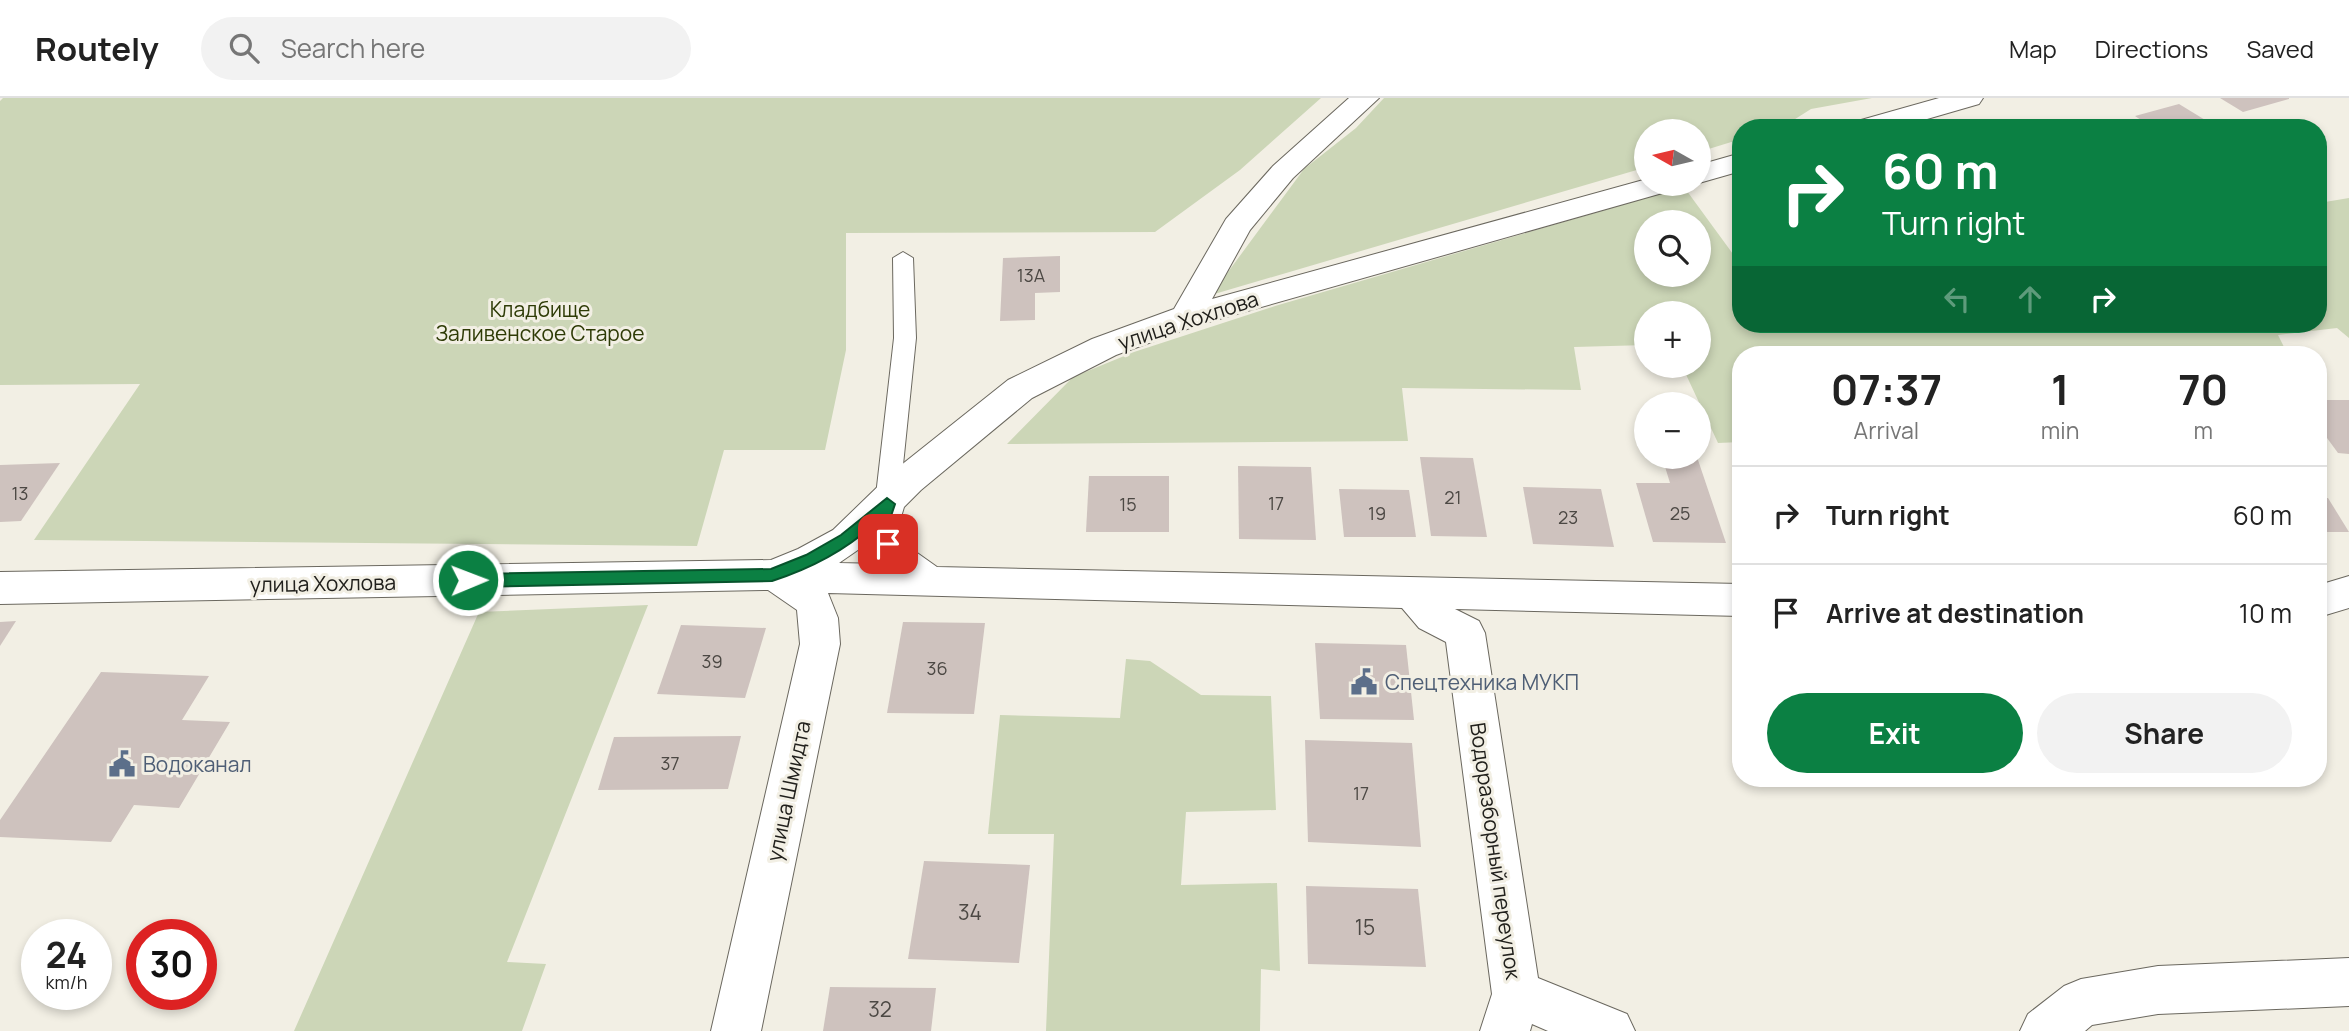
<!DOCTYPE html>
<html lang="en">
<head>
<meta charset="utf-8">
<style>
	:root { --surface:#fff; --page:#f2f2f2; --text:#222; --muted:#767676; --line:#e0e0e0; --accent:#0b8043 }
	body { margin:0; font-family:Manrope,sans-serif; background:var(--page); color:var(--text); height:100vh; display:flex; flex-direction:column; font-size:26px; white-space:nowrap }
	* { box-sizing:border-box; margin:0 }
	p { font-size:23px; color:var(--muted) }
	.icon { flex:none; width:38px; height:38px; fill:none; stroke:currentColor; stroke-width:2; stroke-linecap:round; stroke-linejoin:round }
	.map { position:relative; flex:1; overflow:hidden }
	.drawer { position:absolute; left:1732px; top:248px; width:595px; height:441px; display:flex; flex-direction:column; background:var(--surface); border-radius:28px; box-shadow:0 4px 10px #0003 }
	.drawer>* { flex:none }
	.hud { position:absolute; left:1732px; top:21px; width:595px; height:214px; border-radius:28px; box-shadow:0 4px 10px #0003; background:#0b8043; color:#fff; overflow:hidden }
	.needle { width:46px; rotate:278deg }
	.buttons { position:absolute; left:1634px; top:21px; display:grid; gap:14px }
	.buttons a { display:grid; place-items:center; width:77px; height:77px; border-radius:50%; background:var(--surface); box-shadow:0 4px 10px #0003; font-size:35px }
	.speed { position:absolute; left:21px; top:821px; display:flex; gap:14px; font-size:35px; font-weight:700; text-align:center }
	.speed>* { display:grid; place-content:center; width:91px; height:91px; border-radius:50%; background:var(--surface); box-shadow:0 4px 10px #0003; line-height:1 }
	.speed small { font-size:18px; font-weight:400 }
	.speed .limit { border:10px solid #d22; background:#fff; color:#111 }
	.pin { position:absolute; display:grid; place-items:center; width:60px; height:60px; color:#fff; margin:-30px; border-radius:14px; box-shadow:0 4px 10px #0006 }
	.me { position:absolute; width:77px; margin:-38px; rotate:89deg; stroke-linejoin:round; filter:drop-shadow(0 0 5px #0008) }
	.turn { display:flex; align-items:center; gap:24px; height:147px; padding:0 35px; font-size:32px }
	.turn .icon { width:91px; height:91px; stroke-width:2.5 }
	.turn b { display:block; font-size:49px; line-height:60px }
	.lanes { display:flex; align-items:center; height:66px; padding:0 35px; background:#0003; justify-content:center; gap:35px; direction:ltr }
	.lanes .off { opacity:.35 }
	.eta { display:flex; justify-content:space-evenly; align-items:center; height:119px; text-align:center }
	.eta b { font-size:42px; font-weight:700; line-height:49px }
	.button { display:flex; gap:14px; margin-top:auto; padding:14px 35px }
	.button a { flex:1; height:80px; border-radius:42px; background:var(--accent); color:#fff; font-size:28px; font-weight:700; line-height:80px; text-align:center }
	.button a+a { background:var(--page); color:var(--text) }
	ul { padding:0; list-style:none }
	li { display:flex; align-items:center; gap:21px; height:98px; padding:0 35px; border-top:2px solid var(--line) }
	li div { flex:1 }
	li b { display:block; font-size:26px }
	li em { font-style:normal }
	header { display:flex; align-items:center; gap:42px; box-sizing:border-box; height:98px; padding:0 35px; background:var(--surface); border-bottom:2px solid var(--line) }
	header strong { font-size:33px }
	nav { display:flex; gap:38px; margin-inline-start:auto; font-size:24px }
	.search { width:490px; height:63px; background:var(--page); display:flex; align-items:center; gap:18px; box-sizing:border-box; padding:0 24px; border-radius:38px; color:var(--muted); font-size:26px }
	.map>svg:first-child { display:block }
	.green { fill:#ccd6b7; fill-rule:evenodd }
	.building { fill:#cec2be }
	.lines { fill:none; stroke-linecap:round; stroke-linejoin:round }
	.lane-casing { stroke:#6b685f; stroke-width:2 }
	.street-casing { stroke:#6b685f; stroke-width:2 }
	.lane { fill:#fff; fill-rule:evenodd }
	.street { fill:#fff; fill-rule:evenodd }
	.route { fill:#0b8043; stroke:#07532c; stroke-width:2 }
	.labels { text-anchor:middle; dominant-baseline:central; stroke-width:6; stroke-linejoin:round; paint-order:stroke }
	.number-label { font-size:18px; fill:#4c4844 }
	.park-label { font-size:21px; fill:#2e3b06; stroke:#f2efe4 }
	.street-label { font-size:21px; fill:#21201c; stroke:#f2efe4 }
	.service-label { font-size:21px; fill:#4e5e75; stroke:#f2efe4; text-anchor:start }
	.near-number-label { font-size:21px; fill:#4c4844 }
</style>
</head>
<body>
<header>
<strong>Routely</strong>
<div class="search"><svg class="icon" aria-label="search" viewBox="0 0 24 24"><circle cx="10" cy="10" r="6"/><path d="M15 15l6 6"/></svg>Search here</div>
<nav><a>Map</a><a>Directions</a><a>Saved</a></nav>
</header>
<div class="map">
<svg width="2349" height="933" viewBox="0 0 2349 933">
	<rect width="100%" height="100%" fill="#f2efe4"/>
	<g class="green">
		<path d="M3 0H1321L1240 72 1155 134 846 135V252L825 352H724L697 448 34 442 140 286 0 287V3Z"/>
		<path d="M1384 0H1872L1811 11 1781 30H1741V41L1699 54V33H1647V69L1211 197 1304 71 1356 30Z"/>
		<path d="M1684 89 1741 167V226H2319V105L2349 100V240L2337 230 2278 237 2288 257 2207 253 2209 257H1741V344L1718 345 1682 268H1699V215H1647V247L1574 249 1581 292 1402 290 1408 343 1007 346 1073 279 1134 254 1275 208ZM1647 124H1699V177H1647Z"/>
		<path d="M648 507 507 864 546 866 522 933H294L479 514Z"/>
		<path d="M1126 561 1150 563 1201 597 1271 598 1276 712 1186 714 1181 787 1277 785 1280 873 1261 871 1260 933H1046L1054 736H988L1000 617 1120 620Z"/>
	</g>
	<g class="building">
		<path d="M2220 0H2289V1L2243 14Z"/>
		<path d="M2179 6 2215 28 2153 30 2135 18Z"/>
		<path d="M2118 23 2130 30H2098V29Z"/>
		<path d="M1060 158V194L1035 195V222L1000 223 1003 160Z"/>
		<path d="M2319 302H2349V356L2338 355 2319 329Z"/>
		<path d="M1420 359 1473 360 1487 439 1431 438Z"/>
		<path d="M1662 359H1697L1726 445 1653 444 1636 385H1670Z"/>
		<path d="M60 365 21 423 0 424V367Z"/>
		<path d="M1238 368 1311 369 1316 442 1239 441Z"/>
		<path d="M1089 378H1169V434H1086Z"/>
		<path d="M1523 389 1601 391 1614 449 1533 446Z"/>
		<path d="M1339 391 1409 392 1416 439H1344Z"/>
		<path d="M2319 400H2328L2349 434H2319Z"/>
		<path d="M16 523 0 548V524Z"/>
		<path d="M903 524 985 525 974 616 887 615Z"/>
		<path d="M681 527 766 530 745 600 657 596Z"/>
		<path d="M1315 545 1406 547 1414 622 1320 621Z"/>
		<path d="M101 574 209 578 182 622 230 624 179 710 134 707 111 744 0 739V722Z"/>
		<path d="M741 638 728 691 598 692 614 639Z"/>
		<path d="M1305 642 1412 645 1421 749 1308 744Z"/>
		<path d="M924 763 1030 767 1019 865 908 861Z"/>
		<path d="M1306 788 1418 791 1426 869 1308 866Z"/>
		<path d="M830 889 936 890 931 933H823Z"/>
	</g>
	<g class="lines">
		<g class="lane-casing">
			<path id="lane" d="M903 154 913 160 916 240 899 406 895 412 887 415 879 412 875 406 894 240 893 160Z"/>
		</g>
		<g class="street-casing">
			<g id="street">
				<path d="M1349 0H1379L1293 80 1250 132 1212 201 1647 81V86H1678L1673 92 1198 227 1116 257 1032 300 921 392 904 409 898 429 913 452 937 469 1741 486V518L1455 511 1479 523 1485 535 1538 880 1627 916 1635 933H1548L1532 926 1530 933H1480L1492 896 1446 544 1419 530 1402 510 828 495 838 520 840 546 761 933H711L800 546 797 512 768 492 0 506V474L771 462 798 451 833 432 895 372 1008 282 1092 241 1174 211 1226 121 1273 68ZM868 445 881 466 839 465Z"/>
				<path d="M1939 0H1983L1979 6 1896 30H1850L1854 24Z"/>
				<path d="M1741 55V73L1699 85V67Z"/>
				<path d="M2349 478V510L2319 519V487Z"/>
				<path d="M2349 860V908L2158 916 2092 927 2085 933H2020L2028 916 2064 888 2081 881 2158 868Z"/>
			</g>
		</g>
		<use href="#lane" class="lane"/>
		<use href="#street" class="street"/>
	</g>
	<path class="route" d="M887 400 895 406 887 430 896 446 894 450H883L872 428C842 455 809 471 772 483L468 489 460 482 468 476 771 471 806 457 841 437Z"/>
	<defs>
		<g id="civic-bare" transform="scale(2.1)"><path d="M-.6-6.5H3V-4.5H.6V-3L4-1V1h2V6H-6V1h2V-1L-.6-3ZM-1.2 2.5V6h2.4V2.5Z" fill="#5c6f8a" stroke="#f2efe4" stroke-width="2.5" paint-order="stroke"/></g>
	</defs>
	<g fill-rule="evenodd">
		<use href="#civic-bare" x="1364" y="584"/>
		<use href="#civic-bare" x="122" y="666"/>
	</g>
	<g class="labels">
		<g class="number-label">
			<text x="1031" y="177">13А</text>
			<text x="20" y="395">13</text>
			<text x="1453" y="399">21</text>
			<text x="1276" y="405">17</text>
			<text x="1128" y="406">15</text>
			<text x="1377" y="415">19</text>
			<text x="1680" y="415">25</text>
			<text x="1568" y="419">23</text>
			<text x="712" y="563">39</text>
			<text x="937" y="570">36</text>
			<text x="670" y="665">37</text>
			<text x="1361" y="695">17</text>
		</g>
		<g class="park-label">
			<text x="540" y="211">Кладбище<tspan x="540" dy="24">Заливенское Старое</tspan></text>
		</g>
		<g class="street-label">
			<text transform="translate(1188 222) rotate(-18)">улица Хохлова</text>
			<text transform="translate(323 485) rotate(-1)">улица Хохлова</text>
			<text transform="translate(788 693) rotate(-78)">улица Шмидта</text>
			<text transform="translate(1496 753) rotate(82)">Водоразборный переулок</text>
		</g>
		<g class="service-label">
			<text x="1385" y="584">Спецтехника МУКП</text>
			<text x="143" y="666">Водоканал</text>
		</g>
		<g class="near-number-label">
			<text x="970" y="814">34</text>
			<text x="1365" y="829">15</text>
			<text x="880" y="911">32</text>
		</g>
	</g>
</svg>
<div class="buttons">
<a><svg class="needle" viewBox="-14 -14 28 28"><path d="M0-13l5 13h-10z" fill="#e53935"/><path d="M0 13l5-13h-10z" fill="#767676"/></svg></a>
<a><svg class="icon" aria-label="search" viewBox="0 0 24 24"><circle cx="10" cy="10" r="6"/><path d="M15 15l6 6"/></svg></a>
<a>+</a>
<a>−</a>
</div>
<div class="speed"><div>24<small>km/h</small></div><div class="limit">30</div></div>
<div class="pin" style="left:888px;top:446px;background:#d93025"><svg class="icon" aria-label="arrive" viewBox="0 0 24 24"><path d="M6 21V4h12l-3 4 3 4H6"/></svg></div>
<svg class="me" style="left:468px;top:482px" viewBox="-20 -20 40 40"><circle r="17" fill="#0b8043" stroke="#fff" stroke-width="3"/><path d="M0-11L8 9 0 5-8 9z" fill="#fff"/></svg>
<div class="hud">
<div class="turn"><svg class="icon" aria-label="right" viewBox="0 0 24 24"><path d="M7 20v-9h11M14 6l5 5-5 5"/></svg><div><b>60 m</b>Turn right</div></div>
<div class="lanes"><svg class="icon off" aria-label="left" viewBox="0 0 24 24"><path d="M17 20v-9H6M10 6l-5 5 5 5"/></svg><svg class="icon off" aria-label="ahead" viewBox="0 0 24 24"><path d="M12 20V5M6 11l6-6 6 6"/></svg><svg class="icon" aria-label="right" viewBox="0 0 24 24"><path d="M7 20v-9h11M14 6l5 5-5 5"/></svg></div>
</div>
<section class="drawer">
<div class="eta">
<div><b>07:37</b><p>Arrival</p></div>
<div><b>1</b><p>min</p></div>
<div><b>70</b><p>m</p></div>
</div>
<ul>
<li><svg class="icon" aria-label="right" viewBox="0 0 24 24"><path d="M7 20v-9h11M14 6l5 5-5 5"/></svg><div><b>Turn right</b></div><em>60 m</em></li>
<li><svg class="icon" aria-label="arrive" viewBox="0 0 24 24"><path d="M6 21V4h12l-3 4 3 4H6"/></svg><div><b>Arrive at destination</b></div><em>10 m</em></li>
</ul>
<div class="button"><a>Exit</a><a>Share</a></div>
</section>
</div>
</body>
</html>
